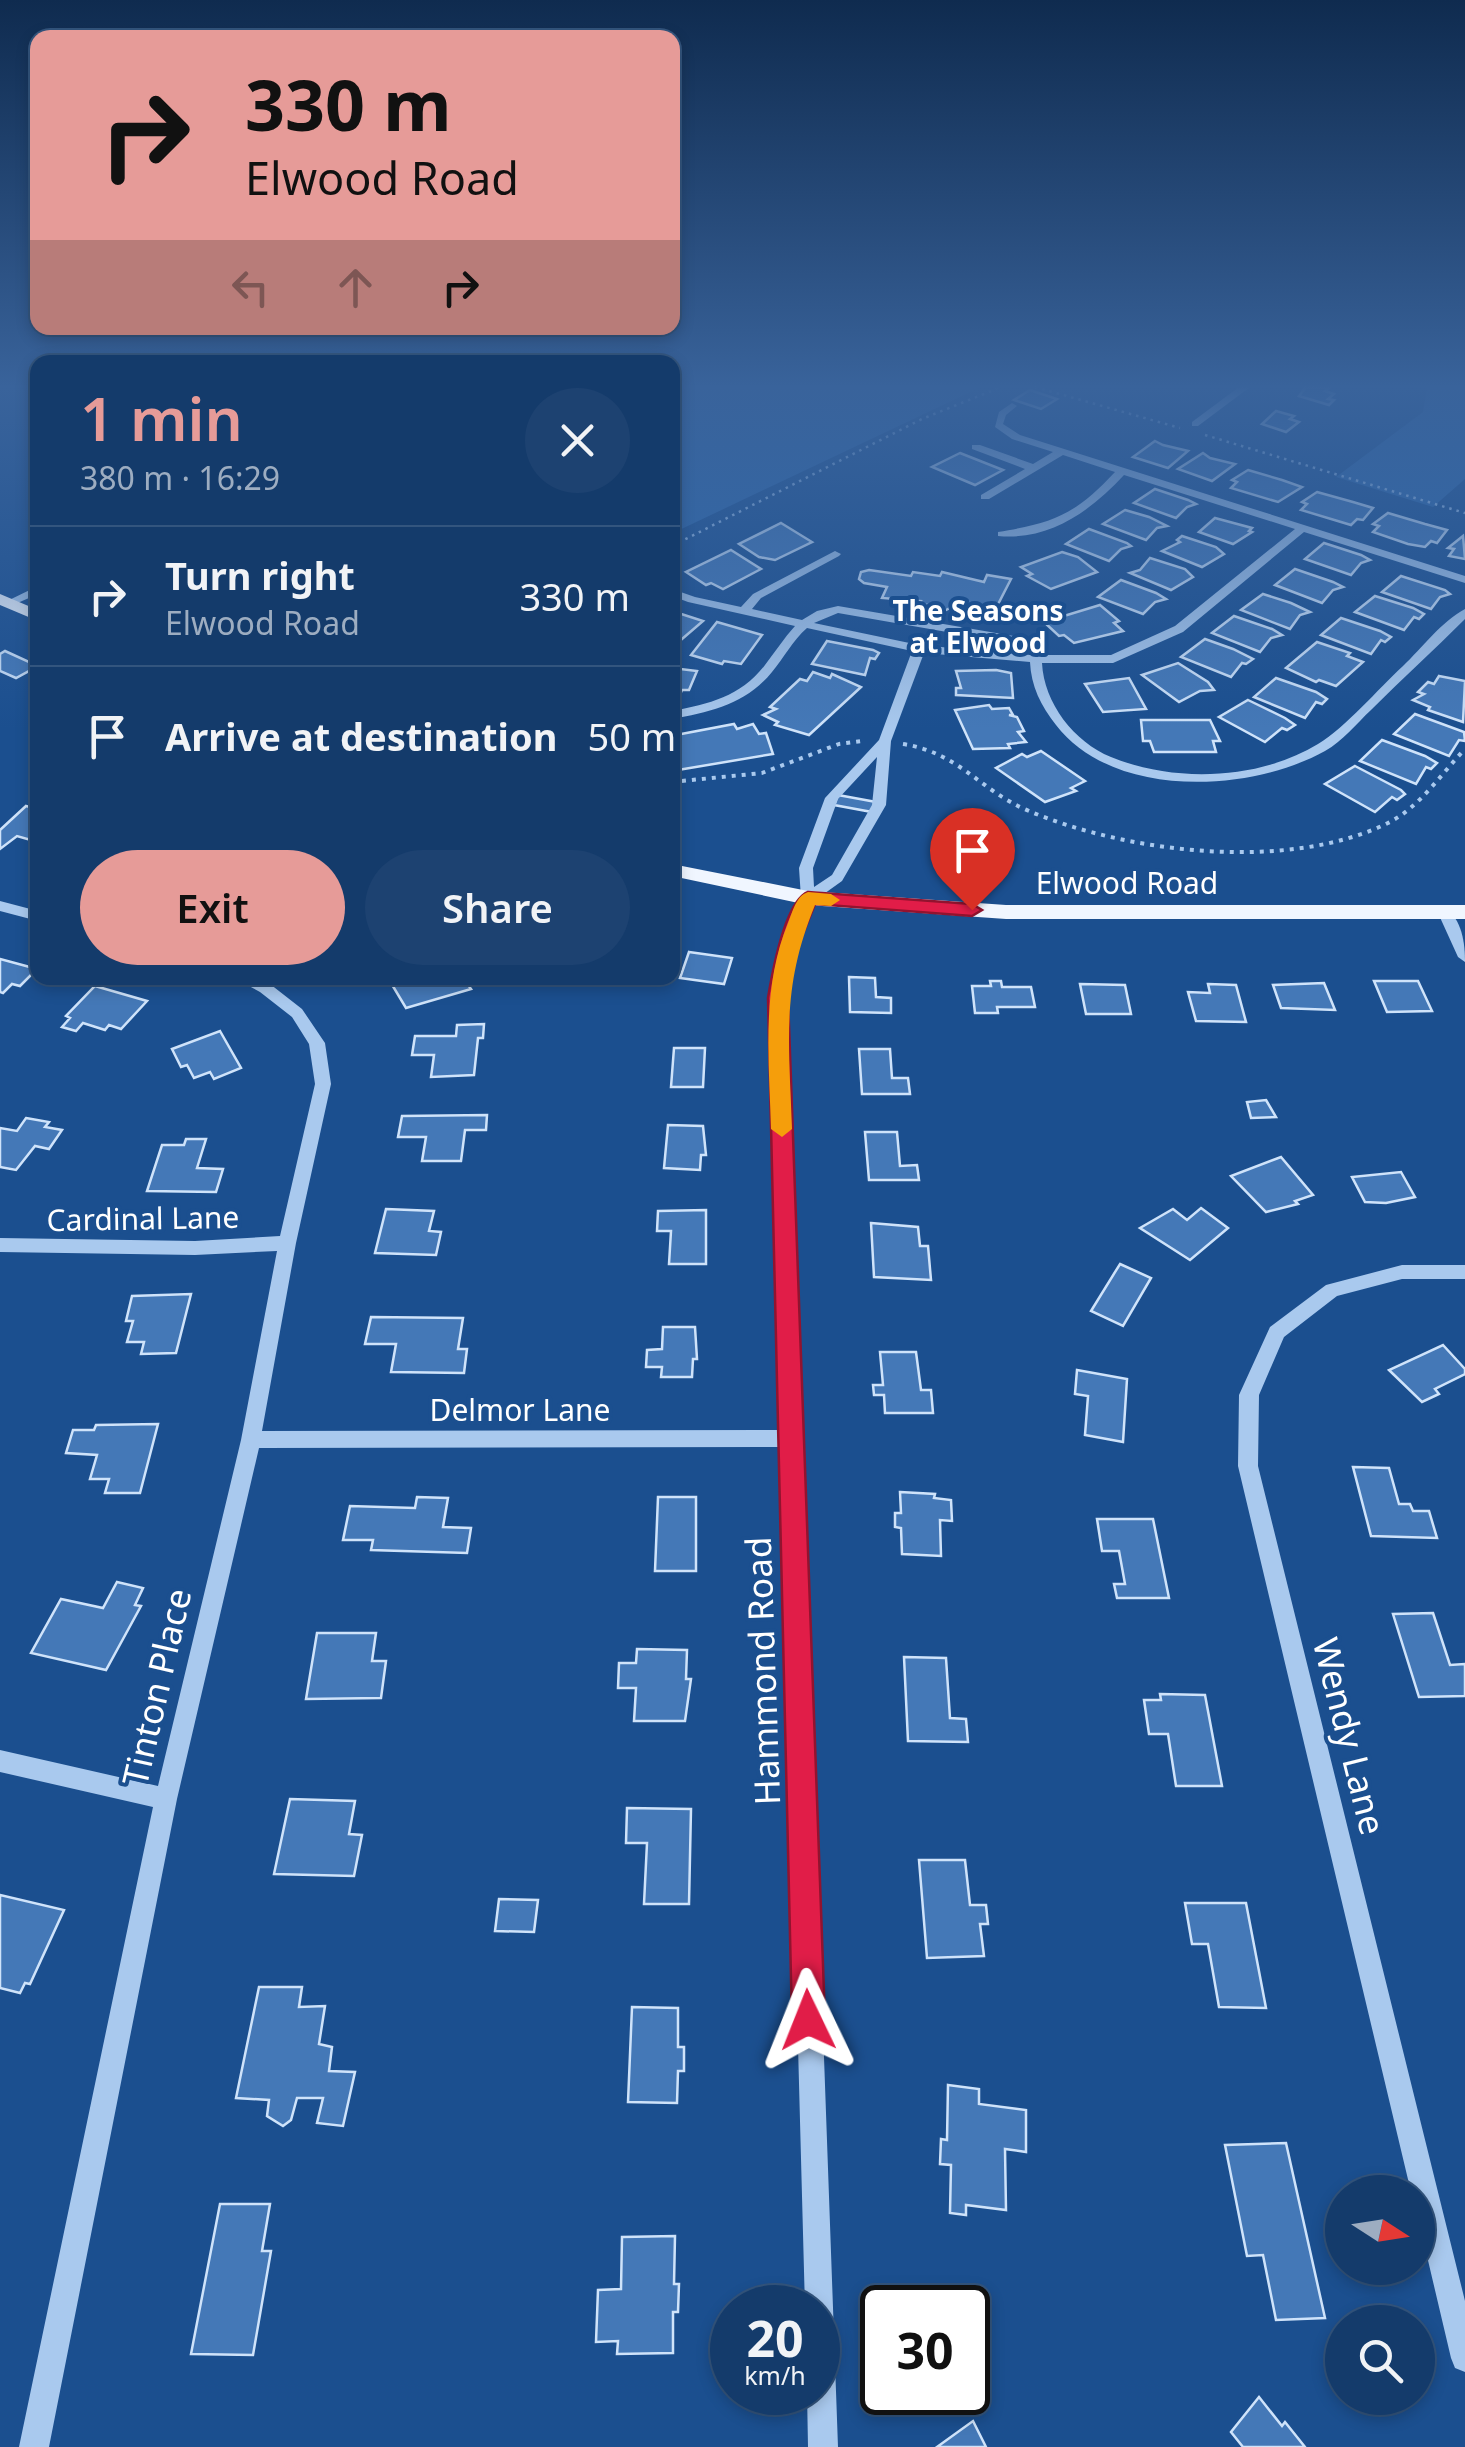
<!DOCTYPE html>
<html lang="en">
<head>
<meta charset="utf-8">
<style>
	:root { --surface:#143b6b; --page:#1d4271; --text:#f1f3f6; --muted:#9dadc1; --line:#33557e; --accent:#e69b98 }
	body { margin:0; font-family:"Noto Sans",sans-serif; background:var(--page); color:var(--text); height:100vh; display:flex; flex-direction:column; font-size:38px; white-space:nowrap }
	* { box-sizing:border-box; margin:0 }
	p { font-size:32px; color:var(--muted) }
	.icon { flex:none; width:55px; height:55px; fill:none; stroke:currentColor; stroke-width:2; stroke-linecap:round; stroke-linejoin:round }
	.map { position:relative; flex:1; overflow:hidden }
	.sheet { position:absolute; left:30px; top:355px; width:650px; height:630px; display:flex; flex-direction:column; background:var(--surface); border-radius:20px; box-shadow:0 5px 15px #0003,0 0 0 2px var(--line) }
	.sheet>* { flex:none }
	.guide { position:absolute; left:30px; top:30px; width:650px; height:305px; border-radius:20px; box-shadow:0 5px 15px #0003,0 0 0 2px var(--line); background:#e69b98; color:#111; overflow:hidden }
	.needle { width:65px; rotate:102deg }
	.buttons { position:absolute; left:1325px; top:2175px; display:grid; gap:20px }
	.buttons a { display:grid; place-items:center; width:110px; height:110px; border-radius:50%; background:var(--surface); box-shadow:0 5px 15px #0003,0 0 0 2px var(--line); font-size:50px }
	.speed { position:absolute; left:710px; top:2285px; display:flex; gap:20px; font-size:50px; font-weight:700; text-align:center }
	.speed>* { display:grid; place-content:center; width:130px; height:130px; border-radius:50%; background:var(--surface); box-shadow:0 5px 15px #0003,0 0 0 2px var(--line); line-height:1 }
	.speed small { font-size:25px; font-weight:400 }
	.speed .limit { border:5px solid #111; border-radius:15px; background:#fff; color:#111 }
	.pin { position:absolute; display:grid; place-items:center; width:85px; height:85px; color:#fff; margin:-102px -42px; border-radius:50% 50% 50% 0; rotate:-45deg; box-shadow:0 0 10px #0007 }
	.pin .icon { rotate:45deg }
	.me { position:absolute; width:110px; margin:-55px; rotate:358deg; stroke-linejoin:round; filter:drop-shadow(0 0 8px #0008) }
	.turn { display:flex; align-items:center; gap:35px; height:210px; padding:0 50px; font-size:45px }
	.turn .icon { width:130px; height:130px; stroke-width:2.5 }
	.turn b { display:block; font-size:70px; line-height:85px }
	.lanes { display:flex; align-items:center; height:95px; padding:0 50px; background:#0003; justify-content:center; gap:50px; direction:ltr }
	.lanes .off { opacity:.35 }
	.round { display:grid; place-items:center; flex:none; width:105px; height:105px; border-radius:52px; background:var(--page) }
	.headline { display:flex; align-items:center; justify-content:space-between; height:170px; padding:0 50px }
	h1 { font-size:60px; font-weight:600; line-height:75px; color:var(--accent) }
	.button { display:flex; gap:20px; margin-top:auto; padding:20px 50px }
	.button a { flex:1; height:115px; border-radius:60px; background:var(--accent); color:#111; font-size:40px; font-weight:600; line-height:115px; text-align:center }
	.button a+a { background:var(--page); color:var(--text) }
	ul { padding:0; list-style:none }
	li { display:flex; align-items:center; gap:30px; height:140px; padding:0 50px; border-top:2px solid var(--line) }
	li div { flex:1 }
	li b { display:block; font-size:38px }
	li em { font-style:normal }
	.map>svg:first-child { display:block }
	.green { fill:#2e69ad }
	.building { fill:#4478b7; stroke:#cfe3fa; stroke-width:2.5 }
	.lines { fill:none; stroke-linecap:round; stroke-linejoin:round }
	.path-far1 { stroke:#a9c9ee; stroke-width:2.5; stroke-dasharray:2.5 5; stroke-linecap:butt }
	.path { stroke:#a9c9ee; stroke-width:4; stroke-dasharray:4 6; stroke-linecap:butt }
	.minor { fill:#a9c9ee; fill-rule:evenodd }
	.major { fill:#f0f6ff; fill-rule:evenodd }
	.route { fill:#e11d48; stroke:#92132f; stroke-width:2.5 }
	.slow { fill:#f59e0b }
	.labels { text-anchor:middle; dominant-baseline:central; stroke-width:8; stroke-linejoin:round; paint-order:stroke }
	.far-neighbourhood-label { font-size:28px; font-weight:bold; fill:#fff; stroke:#1b4f8f }
	.street-label { font-size:30px; fill:#fff; stroke:#1b4f8f }
	.near-street-label { font-size:35px; fill:#fff; stroke:#1b4f8f }
</style>
</head>
<body>
<div class="map">
<svg width="1465" height="2447" viewBox="0 0 1465 2447">
	<rect width="100%" height="100%" fill="#1b4f8f"/>
	<g class="green">
		<path d="M673 387H981L673 533Z"/>
		<path d="M1427 387H1465V479L1433 507 1336 477 1423 412Z"/>
	</g>
	<g class="building">
		<path d="M1306 387 1329 388 1325 391 1334 394 1328 399 1334 400 1329 405 1299 396Z"/>
		<path d="M1030 390 1057 399 1041 409 1014 400Z"/>
		<path d="M1276 411 1294 416 1290 419 1299 422 1286 432 1262 424Z"/>
		<path d="M1155 441 1163 445 1188 451 1168 468 1133 457Z"/>
		<path d="M960 453 1003 470 975 485 932 467Z"/>
		<path d="M1203 453 1210 458 1235 464 1212 481 1178 469Z"/>
		<path d="M1248 470 1282 480 1302 487 1278 502 1231 488 1237 482 1232 480Z"/>
		<path d="M1155 489 1188 500 1196 504 1187 507 1176 518 1134 503Z"/>
		<path d="M1317 492 1353 502 1373 508 1363 520 1357 519 1351 525 1301 510 1307 504 1302 502Z"/>
		<path d="M1125 510 1149 517 1167 526 1157 528 1146 540 1103 524Z"/>
		<path d="M1388 513 1425 524 1447 530 1437 543 1431 541 1425 547 1408 544 1373 532 1379 526 1373 524Z"/>
		<path d="M1215 518 1252 528 1249 531 1252 532 1233 544 1199 532Z"/>
		<path d="M781 523 812 542 775 560 759 557 739 544Z"/>
		<path d="M1089 529 1127 543 1131 546 1121 549 1109 561 1066 544Z"/>
		<path d="M1182 536 1216 547 1224 554 1202 567 1162 551 1180 542 1177 540Z"/>
		<path d="M1463 536 1465 559 1449 556 1454 549 1448 548Z"/>
		<path d="M1324 543 1361 555 1370 560 1361 563 1351 575 1305 559Z"/>
		<path d="M731 550 761 569 723 589 711 583 706 585 686 572Z"/>
		<path d="M1062 552 1078 557 1097 572 1051 589 1027 576 1032 574 1021 567Z"/>
		<path d="M1150 558 1185 569 1193 577 1171 590 1130 573 1140 570Z"/>
		<path d="M1295 569 1333 582 1343 587 1333 590 1322 603 1275 585Z"/>
		<path d="M869 570 911 576 913 572 940 576 942 572 984 582 987 575 1011 579 993 614 954 606 944 611 926 609 928 605 920 604 921 601 882 598 887 587 864 583 859 579 861 572Z"/>
		<path d="M1401 576 1445 590 1450 594 1440 597 1431 609 1382 592Z"/>
		<path d="M1121 580 1156 593 1166 599 1155 602 1143 614 1098 597Z"/>
		<path d="M1263 594 1291 603 1310 612 1300 615 1290 629 1241 610Z"/>
		<path d="M1375 596 1413 608 1424 614 1419 619 1414 617 1404 630 1355 612Z"/>
		<path d="M1100 605 1119 621 1114 623 1123 631 1074 643 1064 635 1059 636 1044 622Z"/>
		<path d="M672 611 703 621 675 645 672 644Z"/>
		<path d="M1234 616 1272 629 1282 635 1271 638 1260 652 1212 633Z"/>
		<path d="M1341 618 1380 631 1391 637 1385 642 1381 640 1371 654 1321 635Z"/>
		<path d="M717 622 762 635 741 664 724 661 722 664 691 655Z"/>
		<path d="M1205 639 1233 649 1253 659 1246 664 1242 663 1231 677 1181 657Z"/>
		<path d="M827 641 873 650 879 653 875 659 870 658 865 675 812 664Z"/>
		<path d="M1317 642 1350 653 1347 656 1363 662 1336 686 1319 680 1316 682 1286 668Z"/>
		<path d="M5 651 38 666 16 678 0 671V654Z"/>
		<path d="M1178 663 1208 682 1214 690 1200 691 1179 702 1142 675Z"/>
		<path d="M672 668 697 671 689 690H682L678 699 672 698Z"/>
		<path d="M996 670 1011 673 1013 698 956 695V688H961L956 671Z"/>
		<path d="M813 672 830 678 832 674 861 687 809 735 775 725 778 722 763 715 776 709 770 707 800 679 807 681Z"/>
		<path d="M1439 676 1465 681 1463 722 1428 710 1430 707 1413 700 1424 694 1418 692 1428 682 1434 684Z"/>
		<path d="M1129 678 1146 709 1103 712 1085 684Z"/>
		<path d="M1276 678 1316 692 1327 699 1322 704 1316 702 1305 718 1254 697Z"/>
		<path d="M1248 700 1285 718 1295 725 1287 730 1282 728 1265 742 1219 717Z"/>
		<path d="M989 705 992 709 1009 708 1013 715H1009L1017 717 1024 731 1018 732 1026 742 1008 744 1010 748 973 749 955 710Z"/>
		<path d="M1415 714 1464 732 1465 741 1459 740 1449 756 1394 734Z"/>
		<path d="M1141 720H1210L1220 741H1213L1216 752H1154L1150 741H1143Z"/>
		<path d="M734 724 737 729 753 724 759 734 766 733 773 754 672 771V739H677L676 735Z"/>
		<path d="M1382 740 1425 756 1437 763 1431 769 1426 767 1416 784 1360 761Z"/>
		<path d="M1041 751 1085 781 1071 788 1076 791 1045 802 996 768 1022 754 1027 757Z"/>
		<path d="M1355 766 1401 790 1405 794 1397 800 1392 797 1375 812 1325 784Z"/>
		<path d="M838 795 876 802 872 812 834 805Z"/>
		<path d="M26 806 38 809 33 816 38 818V842L17 836 0 849V830Z"/>
		<path d="M689 952 732 958 724 984 680 978Z"/>
		<path d="M0 959 37 969 20 986 12 984 3 993 0 992Z"/>
		<path d="M849 977 875 978 876 997 891 998V1013L850 1012Z"/>
		<path d="M388 978H463L471 989 406 1008Z"/>
		<path d="M990 981H1001L1002 987H1031L1035 1007H997L998 1013H975L972 986H991Z"/>
		<path d="M1374 981H1418L1432 1011 1387 1012Z"/>
		<path d="M1324 983 1335 1010 1281 1008 1273 985Z"/>
		<path d="M1080 984 1125 985 1131 1014H1086Z"/>
		<path d="M1208 984 1236 985 1246 1022 1196 1021 1188 992 1210 993Z"/>
		<path d="M95 986 147 1001 121 1029 109 1025 105 1030 83 1023 76 1031 62 1027 70 1018 66 1016Z"/>
		<path d="M484 1024 483 1038H478L474 1075 431 1077 434 1055H412L415 1036H456L457 1025Z"/>
		<path d="M220 1031 241 1068 214 1079 210 1072 194 1078 187 1065 181 1067 172 1049Z"/>
		<path d="M674 1048H705L703 1087H671Z"/>
		<path d="M859 1049H890L892 1078H908L910 1094H862Z"/>
		<path d="M1266 1100 1276 1117 1251 1118 1247 1102Z"/>
		<path d="M487 1115 486 1130H465L461 1161H422L426 1137H398L402 1116Z"/>
		<path d="M26 1118 49 1122 45 1127 62 1130 49 1149 35 1146 16 1170 0 1167V1128L17 1131Z"/>
		<path d="M668 1125 703 1126 706 1155H701L700 1170 664 1168Z"/>
		<path d="M865 1132H897L900 1166 917 1165 919 1180H869Z"/>
		<path d="M186 1139H206L197 1168 223 1169 216 1192 147 1191 162 1145H184Z"/>
		<path d="M1281 1157 1313 1195 1295 1201 1298 1204 1266 1212 1231 1176Z"/>
		<path d="M1401 1172 1415 1197 1386 1203 1365 1202 1352 1177Z"/>
		<path d="M1201 1208 1228 1228 1190 1260 1140 1228 1173 1209 1187 1220Z"/>
		<path d="M386 1209 434 1211 429 1231 441 1232 436 1255 375 1253Z"/>
		<path d="M706 1210V1264H669L671 1231H657L658 1211Z"/>
		<path d="M871 1223 918 1227 920 1246H928L931 1280 874 1277Z"/>
		<path d="M1120 1264 1151 1278 1123 1326 1091 1311Z"/>
		<path d="M191 1294 176 1353 141 1354 144 1342H127L133 1321H126L132 1296Z"/>
		<path d="M371 1317 463 1318 458 1349H467L464 1373 391 1372 396 1344H365Z"/>
		<path d="M663 1327H695L697 1359H693L692 1377H661L662 1367H646L647 1350 662 1349Z"/>
		<path d="M1443 1345 1465 1369V1374L1435 1389 1439 1394 1422 1402 1389 1370Z"/>
		<path d="M880 1352H916L921 1390H931L933 1413H885L884 1395H874L873 1385H883Z"/>
		<path d="M1077 1370 1127 1379 1123 1442 1085 1435 1088 1396 1075 1394Z"/>
		<path d="M158 1424 140 1493H105L109 1479H90L97 1455 66 1453 73 1430H94L96 1425Z"/>
		<path d="M1353 1467 1389 1468 1399 1504H1410L1413 1511H1429L1437 1538 1371 1536Z"/>
		<path d="M900 1492 935 1494 934 1498 951 1500 952 1521 940 1520 941 1556 902 1554 901 1528 895 1527V1513H901Z"/>
		<path d="M417 1497 448 1498 443 1527 471 1528 467 1553 371 1550 373 1540H343L350 1506 415 1508Z"/>
		<path d="M658 1497H696V1571H655Z"/>
		<path d="M1097 1519H1153L1169 1598H1117L1114 1584H1125L1119 1551H1102Z"/>
		<path d="M117 1582 143 1588 135 1605 141 1606 106 1670 31 1653 61 1599 103 1608Z"/>
		<path d="M1433 1613 1450 1665 1465 1664V1696L1419 1697 1393 1614Z"/>
		<path d="M317 1633H376L372 1661H386L381 1698 306 1699Z"/>
		<path d="M637 1649 687 1650 686 1679H691L685 1721H634L636 1688H618L619 1663H636Z"/>
		<path d="M904 1657 946 1658 950 1718 966 1719 968 1742 908 1741Z"/>
		<path d="M1160 1694 1205 1695 1222 1786H1176L1168 1734H1149L1144 1700H1161Z"/>
		<path d="M290 1799 355 1801 349 1834 362 1835 354 1876 274 1874Z"/>
		<path d="M627 1808 691 1809 689 1904H644L647 1843H626Z"/>
		<path d="M919 1860H965L970 1905H986L988 1924H980L984 1956 927 1958Z"/>
		<path d="M0 1895 64 1910 30 1984 25 1983 20 1993 0 1988Z"/>
		<path d="M499 1899 538 1900 534 1932 495 1931Z"/>
		<path d="M1185 1903H1246L1266 2008 1219 2007 1208 1944H1192Z"/>
		<path d="M259 1987H302L299 2007 325 2006 319 2044 332 2047 329 2071 355 2072 343 2126 317 2123 323 2098H297L291 2120 283 2126 267 2116 269 2100 236 2098Z"/>
		<path d="M632 2007 678 2008V2047H684V2071H678L677 2103 628 2102Z"/>
		<path d="M948 2085 979 2089V2104L1026 2110V2152L1005 2149 1006 2210 966 2205V2215L950 2213 951 2165 940 2164 941 2139 947 2140Z"/>
		<path d="M1286 2143 1325 2318 1276 2320 1263 2255 1247 2256 1225 2145Z"/>
		<path d="M220 2204H270L262 2251H271L253 2355 191 2354Z"/>
		<path d="M675 2236 674 2284H679L678 2312H673V2353L617 2354 618 2341 596 2342 598 2290 621 2289 622 2237Z"/>
		<path d="M1259 2397 1282 2426 1285 2422 1305 2447H1243L1231 2432Z"/>
		<path d="M973 2421 986 2447H937Z"/>
	</g>
	<g class="lines">
		<g class="path-far1">
			<path d="M1035 387 1180 428"/>
			<path d="M1205 435 1465 513"/>
			<path d="M672 546 922 419 1001 387"/>
		</g>
		<g class="path">
			<path d="M903 744C960 753 980 791 1029 811 1128 853 1289 872 1388 823 1420 807 1441 774 1465 749"/>
			<path d="M672 782 762 773 839 744 862 741"/>
		</g>
		<g class="minor">
			<path d="M1239 387H1250L1198 426H1192V422Z"/>
			<path d="M1012 403 1017 406 1006 415 1003 424 1020 435 1465 576V583L1304 532 1183 632 1113 663H1042C1044 703 1074 742 1111 757 1174 783 1259 780 1318 744 1345 728 1379 688 1403 666 1422 648 1442 621 1465 609V619C1434 650 1402 679 1371 710 1356 724 1343 741 1325 751 1249 793 1113 799 1056 725 1041 706 1031 686 1030 662L924 653 891 741 886 805 842 881 814 901 793 951 786 999 838 2447H808L807 2392H818V2308H805L782 1447 259 1448 177 1799 49 2447H19L153 1807 0 1772V1750L158 1786 241 1440 277 1251 195 1255 0 1252V1238L195 1241 280 1236 315 1084 309 1044 292 1017 260 992 234 978H255L270 984 302 1009 325 1043 331 1084 296 1243 262 1431 782 1430 770 999 779 951 801 898 799 868 825 798 879 740 912 651 807 628C792 641 784 658 772 672 746 704 711 712 672 719V711C710 704 741 696 765 665 775 652 784 638 795 626L688 602 672 596V589L695 597 741 607 753 594 835 551 841 554 839 556 761 598 752 609 802 620 817 611 838 606 1019 637 1041 647 1042 655H1111L1175 626 1295 529 1124 475C1091 511 1049 541 998 536V532C1054 523 1076 514 1115 472L1063 455 989 499H981V495L1025 469 972 449V445H980L1033 464 1053 452 1012 439 995 427 999 412ZM838 613 1016 644 1031 652 1030 655 919 645 814 623ZM877 757 872 805 832 875 814 887 813 868 838 799Z"/>
			<path d="M38 586V594L13 605 3 603Z"/>
			<path d="M0 901 38 911V921L0 911Z"/>
			<path d="M1445 908C1462 919 1465 943 1465 962L1458 957 1438 913Z"/>
			<path d="M1402 1265H1465V1279H1402L1337 1296 1284 1337 1259 1395 1258 1466 1465 2301V2372L1455 2368 1451 2358 1418 2218V2192H1411L1238 1466 1239 1395 1270 1327 1326 1285Z"/>
		</g>
		<g class="major">
			<path d="M0 594 38 610V621L0 605Z"/>
			<path d="M672 864 808 891 1006 905H1465V919H1006L808 905 672 876Z"/>
		</g>
	</g>
	<linearGradient id="sky" x2="0" y2="1"><stop stop-color="#0f2b4f"/><stop offset="0.53" stop-color="#39639b"/><stop offset="1" stop-color="#39639b" stop-opacity="0"/></linearGradient>
	<rect width="1465" height="729" fill="url(#sky)"/>
	<path class="route" d="M808 892 972 904 982 910 972 916 815 904 796 951 788 998 825 2020 820 2032 808 2036 797 2032 792 2020 768 998C772 974 784 902 808 892Z"/>
	<path class="slow" d="M808 892 831 894 840 900 831 906 815 905C781 988 789 1041 792 1129L782 1137 771 1129C769 1059 761 989 788 923 793 911 796 896 808 892Z"/>
	<g class="labels">
		<g class="far-neighbourhood-label">
			<text x="978" y="610">The Seasons<tspan x="978" dy="32">at Elwood</tspan></text>
		</g>
		<g class="street-label">
			<text x="1127" y="882">Elwood Road</text>
			<text transform="translate(143 1218) rotate(-1)">Cardinal Lane</text>
			<text x="520" y="1409">Delmor Lane</text>
		</g>
		<g class="near-street-label">
			<text transform="translate(762 1671) rotate(-92)">Hammond Road</text>
			<text transform="translate(156 1687) rotate(-77)">Tinton Place</text>
			<text transform="translate(1350 1736) rotate(76)">Wendy Lane</text>
		</g>
	</g>
</svg>
<div class="buttons">
<a><svg class="needle" viewBox="-14 -14 28 28"><path d="M0-13l5 13h-10z" fill="#e53935"/><path d="M0 13l5-13h-10z" fill="#9dadc1"/></svg></a>
<a><svg class="icon" aria-label="search" viewBox="0 0 24 24"><circle cx="10" cy="10" r="6"/><path d="M15 15l6 6"/></svg></a>
</div>
<div class="speed"><div>20<small>km/h</small></div><div class="limit">30</div></div>
<div class="pin" style="left:972px;top:910px;background:#d93025"><svg class="icon" aria-label="arrive" viewBox="0 0 24 24"><path d="M6 21V4h12l-3 4 3 4H6"/></svg></div>
<svg class="me" style="left:808px;top:2020px" viewBox="-20 -20 40 40"><path d="M0-17L14 15 0 8-14 15z" fill="#e11d48" stroke="#fff" stroke-width="4"/></svg>
<div class="guide">
<div class="turn"><svg class="icon" aria-label="right" viewBox="0 0 24 24"><path d="M7 20v-9h11M14 6l5 5-5 5"/></svg><div><b>330 m</b>Elwood Road</div></div>
<div class="lanes"><svg class="icon off" aria-label="left" viewBox="0 0 24 24"><path d="M17 20v-9H6M10 6l-5 5 5 5"/></svg><svg class="icon off" aria-label="ahead" viewBox="0 0 24 24"><path d="M12 20V5M6 11l6-6 6 6"/></svg><svg class="icon" aria-label="right" viewBox="0 0 24 24"><path d="M7 20v-9h11M14 6l5 5-5 5"/></svg></div>
</div>
<section class="sheet">
<div class="headline"><div><h1>1 min</h1><p>380 m · 16:29</p></div><a class="round"><svg class="icon" aria-label="close" viewBox="0 0 24 24"><path d="M6 6l12 12M18 6L6 18"/></svg></a></div>
<ul>
<li><svg class="icon" aria-label="right" viewBox="0 0 24 24"><path d="M7 20v-9h11M14 6l5 5-5 5"/></svg><div><b>Turn right</b><p>Elwood Road</p></div><em>330 m</em></li>
<li><svg class="icon" aria-label="arrive" viewBox="0 0 24 24"><path d="M6 21V4h12l-3 4 3 4H6"/></svg><div><b>Arrive at destination</b></div><em>50 m</em></li>
</ul>
<div class="button"><a>Exit</a><a>Share</a></div>
</section>
</div>
</body>
</html>
